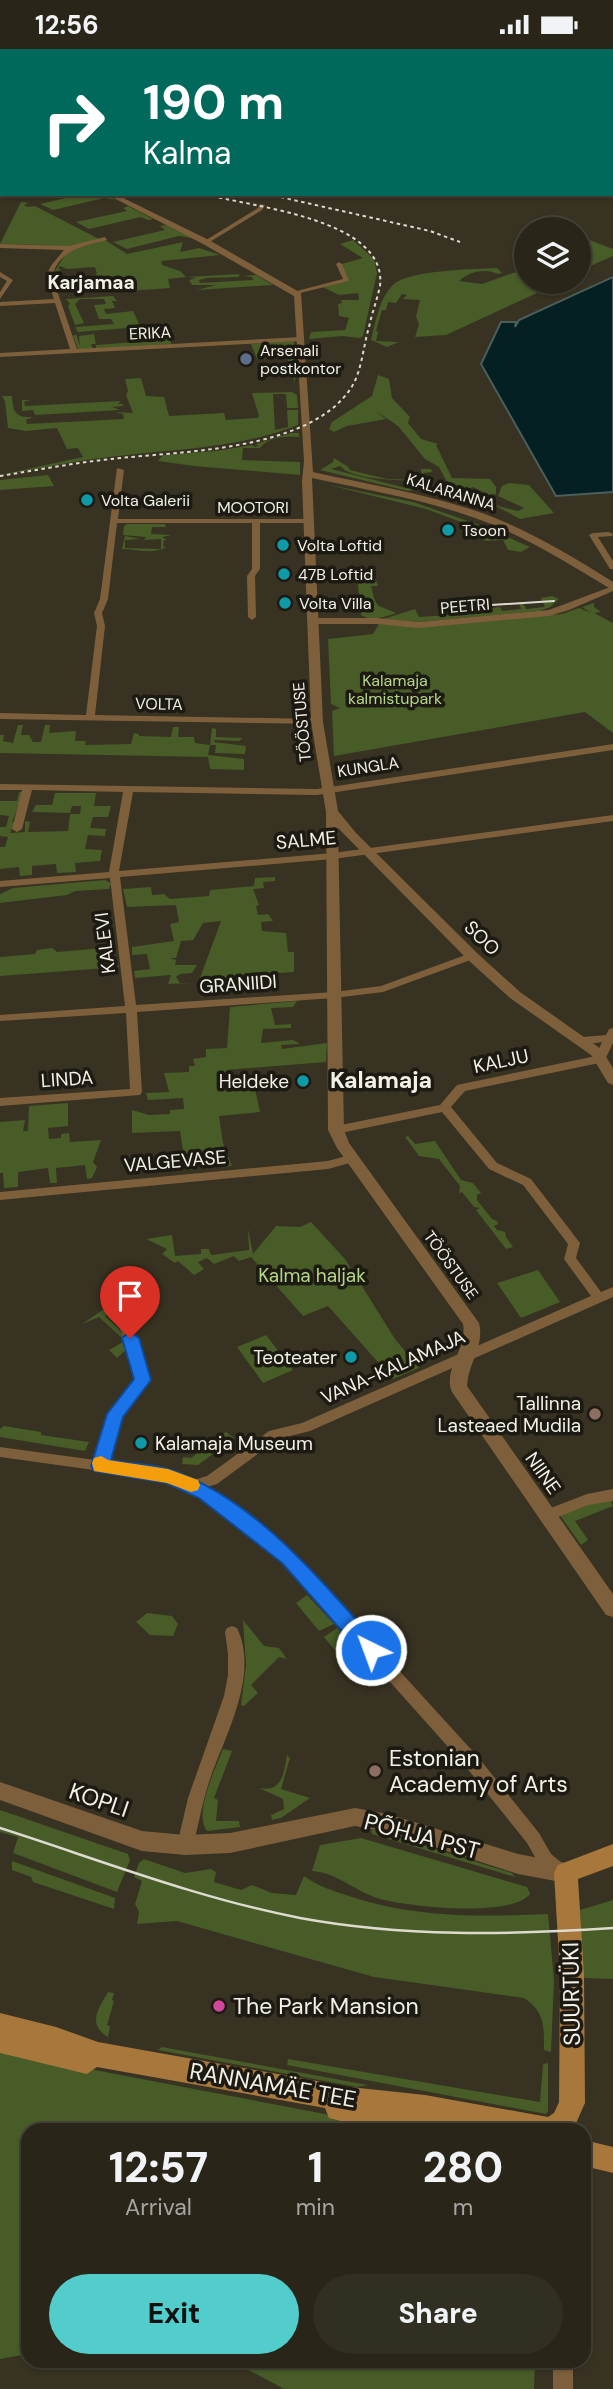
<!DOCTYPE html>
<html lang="en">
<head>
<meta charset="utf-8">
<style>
	:root { --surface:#292619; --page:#312e22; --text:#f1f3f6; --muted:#a5a5a2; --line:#454338; --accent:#52cdcc }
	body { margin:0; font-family:"DM Sans",sans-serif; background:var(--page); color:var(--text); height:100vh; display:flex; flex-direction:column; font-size:26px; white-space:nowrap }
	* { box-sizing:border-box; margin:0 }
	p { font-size:23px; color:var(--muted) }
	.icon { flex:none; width:38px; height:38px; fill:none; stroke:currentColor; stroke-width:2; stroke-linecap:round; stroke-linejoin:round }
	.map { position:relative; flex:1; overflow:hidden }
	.panel { position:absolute; left:21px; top:2074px; width:570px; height:245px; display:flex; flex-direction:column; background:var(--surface); border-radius:21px; box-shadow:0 2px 5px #0004,0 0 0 2px var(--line) }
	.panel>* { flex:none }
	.banner { position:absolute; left:0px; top:0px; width:614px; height:147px; box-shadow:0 2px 5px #0004,0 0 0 2px var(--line); background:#00695c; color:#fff; overflow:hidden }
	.fabs { position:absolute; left:514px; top:168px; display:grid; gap:14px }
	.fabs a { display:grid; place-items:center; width:77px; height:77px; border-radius:50%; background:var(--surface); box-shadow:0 2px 5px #0004,0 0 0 2px var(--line); font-size:35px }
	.pin { position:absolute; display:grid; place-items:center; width:60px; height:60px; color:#fff; margin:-72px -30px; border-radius:50% 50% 50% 0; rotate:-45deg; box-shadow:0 0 7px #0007 }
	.pin .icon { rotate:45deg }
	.me { position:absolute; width:77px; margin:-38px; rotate:318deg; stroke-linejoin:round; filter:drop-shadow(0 0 5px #0008) }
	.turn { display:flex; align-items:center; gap:24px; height:147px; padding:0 28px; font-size:32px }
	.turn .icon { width:91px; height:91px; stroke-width:2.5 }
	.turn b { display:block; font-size:49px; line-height:60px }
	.eta { display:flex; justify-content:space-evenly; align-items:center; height:119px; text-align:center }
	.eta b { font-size:42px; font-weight:800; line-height:49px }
	.primary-button { display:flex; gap:14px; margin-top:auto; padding:14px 28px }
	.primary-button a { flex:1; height:80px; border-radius:42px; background:var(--accent); color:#111; font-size:28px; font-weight:800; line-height:80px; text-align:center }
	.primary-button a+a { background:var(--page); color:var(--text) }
	.status { display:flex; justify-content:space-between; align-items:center; height:49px; padding:0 35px; background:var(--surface); direction:ltr }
	.status svg { height:19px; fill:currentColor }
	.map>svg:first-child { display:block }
	.green { fill:#475c27 }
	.water { fill:#042022; stroke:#4c5e5c; stroke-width:2 }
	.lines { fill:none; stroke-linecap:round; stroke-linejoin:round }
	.minor { fill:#7e5f3c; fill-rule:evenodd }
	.tertiary { fill:#7e5f3c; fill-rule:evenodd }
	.secondary { fill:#a8773c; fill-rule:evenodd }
	.tram-far1 { stroke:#dedacf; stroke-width:2 }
	.tram { stroke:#dedacf; stroke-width:2.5 }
	.rail { stroke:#dedacf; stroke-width:2; stroke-dasharray:3.5 3.5; stroke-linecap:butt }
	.route { fill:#1a73e8; stroke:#114b97; stroke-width:2 }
	.slow { fill:#f59e0b }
	.service-dot { fill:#5c6f8a; stroke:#1c1a12; stroke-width:2.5 }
	.culture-dot { fill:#0f9aa8; stroke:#1c1a12; stroke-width:2.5 }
	.education-dot { fill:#8d6e63; stroke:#1c1a12; stroke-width:2.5 }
	.hotel-dot { fill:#d1479c; stroke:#1c1a12; stroke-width:2.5 }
	.labels { text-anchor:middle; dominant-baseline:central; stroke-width:7; stroke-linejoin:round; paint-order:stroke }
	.far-street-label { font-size:16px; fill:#f3f0e5; stroke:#1c1a12 }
	.far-poi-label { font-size:16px; fill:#f3f0e5; stroke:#1c1a12; text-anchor:start }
	.far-park-label { font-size:16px; fill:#b5d785; stroke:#1c1a12 }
	.far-quarter-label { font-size:19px; font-weight:bold; fill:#f3f0e5; stroke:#1c1a12 }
	.street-label { font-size:19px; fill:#f3f0e5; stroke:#1c1a12 }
	.poi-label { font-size:19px; fill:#f3f0e5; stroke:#1c1a12; text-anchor:end }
	.park-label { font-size:19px; fill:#b5d785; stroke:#1c1a12 }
	.quarter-label { font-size:23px; font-weight:bold; fill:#f3f0e5; stroke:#1c1a12 }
	.near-poi-label { font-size:23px; fill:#f3f0e5; stroke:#1c1a12; text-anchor:start }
	.near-street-label { font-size:23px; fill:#f3f0e5; stroke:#1c1a12 }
</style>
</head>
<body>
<div class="status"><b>12:56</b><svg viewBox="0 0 49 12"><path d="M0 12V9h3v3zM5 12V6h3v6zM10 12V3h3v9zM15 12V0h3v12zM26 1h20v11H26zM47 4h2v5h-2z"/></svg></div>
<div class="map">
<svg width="613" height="2340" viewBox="0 0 613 2340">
	<rect width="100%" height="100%" fill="#373221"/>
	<g class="green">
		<path d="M83 145H103L116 151 104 149 53 161 40 155Z"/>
		<path d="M21 153 29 154 24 156 27 158 35 157 101 191H105L127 205 183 193 180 203 199 199 220 206 161 212 162 216 180 222 186 228 168 230 170 239 143 241 141 239 142 241 132 242 131 239H123L118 227 92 229 97 225 95 218 67 220 60 217 58 219 61 221 54 223 69 200 46 196 0 195Z"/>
		<path d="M128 157 153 170 148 171 141 168 89 180 76 173 127 162 123 159Z"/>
		<path d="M166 176 192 189 179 187 127 200 113 193 165 181 160 177Z"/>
		<path d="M579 187 613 200V207L579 222 581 210Z"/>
		<path d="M353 191 374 210 377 224 363 287 360 289 342 287 309 290 311 283 345 281 349 269 339 267 338 255 342 254 341 251H359L358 244 339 246 323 238 348 232 342 215 363 209 340 195Z"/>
		<path d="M497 219 502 224 498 225C486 219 469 222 459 232L482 235 527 219V233H543L530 240 539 243 446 286 415 288 419 275 416 268 420 251 403 250 407 246 402 245 396 254 388 253 386 261H382L376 282 378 283 376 292 399 293 387 298 371 291C376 272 379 249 394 235 410 221 475 220 497 219Z"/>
		<path d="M238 225 240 226 238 228 207 229 199 231 200 234 253 231 252 228 243 227 256 226 273 236 197 241 216 236H192L189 231 196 229 187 228Z"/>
		<path d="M113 247 117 252H112L115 259 104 260 106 265 133 262 140 277 161 287V292V274H171L166 275 173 288 170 289 171 295 96 300V295H91L93 300H78L73 287 76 285 80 297 79 287 94 285 96 296 149 292 147 282 133 283 132 286 131 282H141L139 278 78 283 75 278 114 275 111 270H99L94 256 106 255 104 250H80L75 255 84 274 75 276 68 257 70 255 66 250Z"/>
		<path d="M294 292 296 315H292L296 317 295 334 287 309 257 310 251 295Z"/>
		<path d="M378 326 389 330 392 349 410 368 408 374 421 390 438 395 436 396 452 429 490 430 496 438V445L489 446 473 438 468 440 447 433 439 418 425 410 398 377 376 362 386 370 347 377 334 383 329 380 332 373 372 347Z"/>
		<path d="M141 329 146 347 164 348 169 367 224 364 226 371 257 369 259 367 252 344 292 343 297 346 298 359H287L286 345H273L275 381 288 378 287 361H298V376C240 399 179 400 118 407 78 411 39 420 0 426L83 408 78 399 67 400 57 379 26 382 8 379 5 352 2 347H12C13 363 15 369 33 368L26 371 27 375 124 370 123 365 115 363 133 364 126 346 128 342 125 330Z"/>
		<path d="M22 351H31L24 353 25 357 121 352 118 355H123V357L112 358 120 361 35 366 33 361 22 362Z"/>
		<path d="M291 384H299V388C286 387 268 388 260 399H243L242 411 300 413V426L194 417 158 412 163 406 216 402 252 396 255 398 258 397 256 395Z"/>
		<path d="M334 409 347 417 350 421 387 430 422 431 421 420H431L432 423 424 424V430L421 431C401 432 353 431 340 417L331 420 414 441 408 442 320 421 333 413Z"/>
		<path d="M48 426 54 437 0 441V431Z"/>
		<path d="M509 434 529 436 554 464 520 470 494 456 518 462 524 459 498 447 502 437Z"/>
		<path d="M325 435 413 453 485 478 482 481 485 482 489 480 530 498 521 503 508 501 503 491 486 492 479 490 477 479 426 460Z"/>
		<path d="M127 475H165L166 478H152L151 485 172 486 162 488 167 491H164L163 497 166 498C154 506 135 500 122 500L125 487 140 490 125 491V499L161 500V490L144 491 146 488 123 486 124 477Z"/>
		<path d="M374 526 378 537H371C377 561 376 555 396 564 384 568 372 573 361 566L357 527Z"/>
		<path d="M552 547 559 550 550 558 539 562 419 573 383 570 415 560 419 568 493 563 492 559 500 558 502 562 521 560 519 555 523 554 526 560 545 558 543 553 555 552H542L541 549Z"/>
		<path d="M594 554V558L601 563 594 564 613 574V684L585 663 334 707 332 662 340 659 331 655 328 590 373 585 379 575 420 578 562 565 579 559 591 564 582 558Z"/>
		<path d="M18 676H23L21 686H29L33 693H41L45 676H50L49 684 76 682 75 692H86L85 696 131 695 134 684 139 685V687L171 688 173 678H179L178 688H194L195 694 210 696 212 679 216 680V688L243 689 239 692 215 691 214 693 246 697 245 705 215 704 216 696H210L208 706 244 710V721L210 720 208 708 0 704V686H4L3 692 13 694Z"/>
		<path d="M19 743H24L12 773H15L10 784 25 783V772L30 773 28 783 68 782 70 765H80L81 757H72L70 764 32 763 36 756H52L55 744H96L94 757H111L108 768H93L90 779 106 780 105 787 88 786 85 800 102 801 100 812 75 814 76 823 57 824 56 815 32 817V826L20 827 19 818 0 820V798H5L8 788 0 787V778H6L9 767 0 766V752H17Z"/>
		<path d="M275 828V832L263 833 264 839 253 840 259 856 256 857 258 866 268 865 273 872 261 873 262 882 286 884 288 903H294V923L231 927 230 938 213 936 209 930 200 929 221 872 203 874 193 891 181 892 176 909H170L176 911 175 916H197L192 924 180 925 176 928 180 934H192L168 935 171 926 135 929 134 922 150 920 147 905 132 906V898L174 892 170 875 179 873 176 856 127 858 123 840 151 838 152 846 164 845 170 850 209 847 210 841 254 837 255 829Z"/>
		<path d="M105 831 111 834 109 840 75 842 67 846 0 854V845L13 839Z"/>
		<path d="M52 899 57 903 104 899 105 904 98 905 99 909 120 918 0 927V908L35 905 37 901Z"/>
		<path d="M297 952 293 958 271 959 275 976 291 975V979L263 980 261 994 293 991 300 995 281 996 282 1000 327 994 326 1013 226 1021V1043L255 1040 260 1063 219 1067 223 1094 232 1117 222 1118 216 1104 192 1106 193 1121H186L180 1082 132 1084V1061L149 1066 170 1065V1061L184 1060 183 1049 148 1051 146 1044 169 1043 164 1024 189 1023V1017H195L193 1010 206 1008V1000L227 999 230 958Z"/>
		<path d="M68 1054V1077L48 1079 49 1090 61 1089V1085L69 1084 70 1093 101 1091 93 1113 97 1118 92 1129 87 1130 85 1116 56 1119 57 1134H50L48 1119 18 1123V1138L4 1139 3 1124H0V1073L25 1071 23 1082H28L29 1057Z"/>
		<path d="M408 1087 415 1095 435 1092 461 1131 473 1134 481 1144 477 1146V1151L492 1170 497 1172 498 1175 494 1177 497 1181 505 1183 506 1188 513 1198 506 1200 476 1161 480 1159 474 1158 462 1143 459 1144 460 1137 439 1110 419 1107 405 1088Z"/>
		<path d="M311 1173 345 1210 395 1290 419 1319 393 1330 328 1257 303 1267 251 1208 239 1212 234 1207 214 1215 207 1209 198 1213 204 1220 194 1226 178 1212 175 1214 162 1205 167 1200 146 1190 172 1186 175 1207 201 1205V1200H209L211 1206 249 1201 248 1180 253 1205 276 1177 300 1178Z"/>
		<path d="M538 1221 560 1253 521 1269 497 1234Z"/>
		<path d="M122 1248 123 1253 105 1267 119 1280 128 1299 117 1309 109 1301 123 1293 121 1288 99 1268 82 1275Z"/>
		<path d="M266 1286 293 1321 263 1334 237 1298Z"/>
		<path d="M4 1377 41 1383V1386L89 1393 85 1402 0 1388V1380Z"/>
		<path d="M226 1383 234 1389 198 1416 182 1415 183 1408 191 1409Z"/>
		<path d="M601 1450 611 1452 613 1457 575 1472 588 1491 581 1496 559 1465Z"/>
		<path d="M307 1546 334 1575 319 1582 296 1554Z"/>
		<path d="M147 1564 172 1567 178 1575 173 1587 150 1586 136 1573Z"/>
		<path d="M243 1571 264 1597 279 1599 287 1610 279 1608 251 1636 258 1644 244 1657 241 1656 246 1616Z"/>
		<path d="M337 1579 362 1608 347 1616 324 1588Z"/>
		<path d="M223 1700 232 1702 214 1749 218 1751 216 1772H239L240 1778 207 1782C193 1764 216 1719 223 1700Z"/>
		<path d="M287 1706 290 1709 281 1740 310 1749 281 1769 272 1771 271 1766 284 1760 283 1750 259 1739C282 1744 284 1724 287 1706Z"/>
		<path d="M0 1761 128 1805 130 1811 117 1843 13 1804 18 1788 0 1783Z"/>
		<path d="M371 1780 512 1824 515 1828 372 1785Z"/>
		<path d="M361 1789 527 1838 530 1845C512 1869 405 1858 377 1849 355 1842 336 1823 312 1822L320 1796Z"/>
		<path d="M144 1810 185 1824 211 1820 216 1823 214 1833 241 1841 252 1836 272 1844 296 1846 304 1827C318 1837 333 1842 349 1847 413 1869 480 1868 548 1865L554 1931 551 2003 544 2001C544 1977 545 1963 524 1949L374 1928 177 1872 137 1875 139 1863 135 1855 142 1832 134 1828 139 1814Z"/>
		<path d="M12 1812 115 1849 114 1860 33 1833 31 1828 12 1821Z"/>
		<path d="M613 1851V1930L583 1929 580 1861Z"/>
		<path d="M108 1943 114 1944 112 1951 114 1952 107 1976 110 1977 108 1988C87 1975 98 1960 108 1943Z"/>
		<path d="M162 1998 368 2036 357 2038 158 2001Z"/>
		<path d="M0 2003 362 2072 404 2081H28V2305L0 2310Z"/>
		<path d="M288 2010 540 2053 543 2015 548 2014V2062L546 2065 287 2016Z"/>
		<path d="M232 2312H535L534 2340H284Z"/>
	</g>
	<path class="water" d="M613 228V443L556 447 481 315 501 273H516L515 278 519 271Z"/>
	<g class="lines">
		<g class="minor">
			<path d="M341 0H345L346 2H341Z"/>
			<path d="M260 155 265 156 262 161 208 194 203 193 258 159Z"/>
			<path d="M105 188 107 191C84 197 60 200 52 227L77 300 301 288 304 290 301 292 0 308V304L70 300 55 254 0 257V253L54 250C44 221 45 224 64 201L0 199V195L69 197Z"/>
			<path d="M339 213 342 215 349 232 296 245 293 243 343 230 336 215Z"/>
			<path d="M0 223 13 231 0 250V243L7 232 0 228Z"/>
			<path d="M117 419 124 421 118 470H309L313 472 309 474H260V520L255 527 256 568 252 571 248 568 247 527 252 520V474H117L108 550 102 564 105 577 95 666 317 670 322 673 320 675 0 670V664L86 666 97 577 94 564 100 550Z"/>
			<path d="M609 483 613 485 612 487 598 488 613 512V520H610L589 486 593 484Z"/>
			<path d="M613 537V542L569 561 549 567 419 579 377 575H315L311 572 315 569H377L419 573 549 561Z"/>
			<path d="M613 695V701L317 746 133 743 119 822 333 804 613 766V772L333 810 120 828 136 956 334 943 381 937 468 905H476L477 907 476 909 383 943 334 949 137 963 142 1043 140 1046 0 1057V1049L130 1040 126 964 0 972V966L125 957 110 829 0 838V832L109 823 123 743 32 741 22 780 17 783 12 780 22 741H0V735L317 740Z"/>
			<path d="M613 979V994L604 1013 465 1042 451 1058 497 1114 531 1130 580 1194 576 1209 601 1243 613 1238V1248L310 1382 278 1390 217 1435 207 1438 293 1505 478 1708 539 1784 551 1805 562 1814 564 1819 562 1824 556 1827 539 1815 527 1794 466 1718 283 1513 208 1453 189 1441 159 1430 0 1408V1398L95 1411 108 1365 135 1330 117 1270 118 1267H128L129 1270 149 1331 121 1367 108 1413 159 1420 194 1431 207 1427 269 1382 302 1374 591 1247 564 1210 568 1195 523 1136 489 1120 442 1063 336 1085 330 1081 336 1077 440 1056 457 1036 596 1007 602 993 583 996 577 992 583 988 606 986 609 980Z"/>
			<path d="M353 1105 359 1109 357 1112 328 1120 0 1151V1143L328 1112Z"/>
			<path d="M613 1440V1452L588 1456 548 1472 543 1470 541 1466 543 1462 587 1445Z"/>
			<path d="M232 1577 237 1579C260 1627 224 1688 209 1733 202 1754 199 1775 193 1796L191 1801 185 1803 179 1801 177 1796 188 1749 224 1647 228 1626V1605L225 1583 227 1579Z"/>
			<rect x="553" y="2312" width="20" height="28"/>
		</g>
		<g class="tertiary">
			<path d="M238 0H321L324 2H235Z"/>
			<rect x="612" y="3" width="1" height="4"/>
			<rect x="0" y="26" width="2" height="4"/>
			<rect x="0" y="107" width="2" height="5"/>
			<path d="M106 145H115L209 191 301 244 313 423C370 436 429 445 485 465 530 482 572 507 613 533V540L609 539C566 513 523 486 475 469 422 450 367 441 312 429L323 673 338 762 356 784 477 904 520 943 601 1000 613 1019V1036L608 1034 591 1006 510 949 467 910 338 779 344 1081 349 1094 479 1274C485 1297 468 1314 467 1337L613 1545V1568L606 1566 452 1343C442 1321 468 1299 463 1275L337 1099 328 1081 326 763 311 673 302 432 304 412 294 247 203 195Z"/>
			<path d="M0 1733 142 1782 185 1786 230 1784 355 1759 388 1765 518 1805 566 1814 573 1817 577 1824 573 1831 566 1834 518 1825 388 1783 355 1777 230 1804 185 1806 142 1802 0 1751Z"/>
		</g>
		<g class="secondary">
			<path d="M613 1795V1817L578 1830 584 1925 585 2054 573 2081H475L452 2077 454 2081H377L329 2069 325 2059 97 2018 87 2025 0 2004V1964L56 1978 98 1993 350 2038 425 2046 548 2068 554 2064 559 2053 560 1925 554 1824 558 1816Z"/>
			<path d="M584 2091 613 2098V2124L584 2117Z"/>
		</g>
		<path class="tram-far1" d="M491 556 554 552"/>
		<path class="tram" d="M0 1779C100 1811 197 1849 300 1869 403 1888 509 1886 613 1879"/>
		<g class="rail">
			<path d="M267 145 430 182 460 193"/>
			<path d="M0 427C37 421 74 414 111 410 179 402 309 403 351 339 362 322 363 298 369 278 372 264 377 251 380 237 388 169 250 158 204 145"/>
		</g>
	</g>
	<path class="route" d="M130 1283 139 1289 151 1331 123 1368 111 1411C131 1415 155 1415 174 1422 258 1453 320 1531 378 1595L381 1601 378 1607 371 1609 364 1607 282 1514 199 1449 166 1434 94 1422 91 1417 107 1365 134 1330 122 1289Z"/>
	<path class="slow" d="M101 1407 108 1411 168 1420 198 1431 200 1436 198 1441 191 1443 167 1434 94 1422 92 1414 94 1409Z"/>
	<circle class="service-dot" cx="246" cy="310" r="7"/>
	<g class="culture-dot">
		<circle cx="87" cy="451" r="7"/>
		<circle cx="448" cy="481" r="7"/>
		<circle cx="283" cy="496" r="7"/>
		<circle cx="284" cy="525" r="7"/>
		<circle cx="285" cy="554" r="7"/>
		<circle cx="303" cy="1032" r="7"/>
		<circle cx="351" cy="1308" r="7"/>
		<circle cx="141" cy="1394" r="7"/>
	</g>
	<g class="education-dot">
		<circle cx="595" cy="1365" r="7"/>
		<circle cx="375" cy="1722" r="7"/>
	</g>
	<circle class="hotel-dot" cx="219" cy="1957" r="7"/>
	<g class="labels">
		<g class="far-street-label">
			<text transform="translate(150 284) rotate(-3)">ERIKA</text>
			<text transform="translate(451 443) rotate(17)">KALARANNA</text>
			<text x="253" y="458">MOOTORI</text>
			<text transform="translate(465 557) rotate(-5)">PEETRI</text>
			<text transform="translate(159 655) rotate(1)">VOLTA</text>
			<text transform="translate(302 673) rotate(-95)">TÖÖSTUSE</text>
			<text transform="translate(368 718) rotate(-9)">KUNGLA</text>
			<text transform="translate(451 1216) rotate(54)">TÖÖSTUSE</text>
		</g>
		<g class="far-poi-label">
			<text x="260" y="301">Arsenali<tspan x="260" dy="18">postkontor</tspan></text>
			<text x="101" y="451">Volta Galerii</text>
			<text x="462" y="481">Tsoon</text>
			<text x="297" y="496">Volta Loftid</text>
			<text x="298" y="525">47B Loftid</text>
			<text x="299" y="554">Volta Villa</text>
		</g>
		<g class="far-park-label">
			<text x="395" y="631">Kalamaja<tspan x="395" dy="18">kalmistupark</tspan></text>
		</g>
		<g class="far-quarter-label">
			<text x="91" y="233">Karjamaa</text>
		</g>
		<g class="street-label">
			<text transform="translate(306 791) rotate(-5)">SALME</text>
			<text transform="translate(482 889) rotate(44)">SOO</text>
			<text transform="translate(105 894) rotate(-97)">KALEVI</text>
			<text transform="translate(238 935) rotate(-4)">GRANIIDI</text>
			<text transform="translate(501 1012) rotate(-12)">KALJU</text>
			<text transform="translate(67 1030) rotate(-4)">LINDA</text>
			<text transform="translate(175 1112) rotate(-5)">VALGEVASE</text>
			<text transform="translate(393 1318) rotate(-24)">VANA-KALAMAJA</text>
			<text transform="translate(543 1424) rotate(55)">NIINE</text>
		</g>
		<g class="poi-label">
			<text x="289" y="1032">Heldeke</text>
			<text x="337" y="1308">Teoteater</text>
			<text x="581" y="1354">Tallinna<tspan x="581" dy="22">Lasteaed Mudila</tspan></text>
			<text x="155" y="1394" text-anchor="start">Kalamaja Museum</text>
		</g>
		<g class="park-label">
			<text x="312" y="1226">Kalma haljak</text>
		</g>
		<g class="quarter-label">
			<text x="381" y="1031">Kalamaja</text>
		</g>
		<g class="near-poi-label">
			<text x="389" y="1709">Estonian<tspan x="389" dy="26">Academy of Arts</tspan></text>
			<text x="233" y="1957">The Park Mansion</text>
		</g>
		<g class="near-street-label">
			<text transform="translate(99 1751) rotate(19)">KOPLI</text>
			<text transform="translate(422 1787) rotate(15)">PÕHJA PST</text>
			<text transform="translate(571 1945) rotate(-91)">SUURTÜKI</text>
			<text transform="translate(273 2036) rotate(10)">RANNAMÄE TEE</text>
		</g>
	</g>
</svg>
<div class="fabs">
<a><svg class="icon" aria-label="layers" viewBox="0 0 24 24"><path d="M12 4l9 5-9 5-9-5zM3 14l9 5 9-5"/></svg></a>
</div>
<div class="pin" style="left:130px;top:1289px;background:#d93025"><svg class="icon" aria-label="arrive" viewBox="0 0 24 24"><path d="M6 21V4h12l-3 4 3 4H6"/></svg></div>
<svg class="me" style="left:371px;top:1601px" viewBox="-20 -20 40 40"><circle r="17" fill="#1a73e8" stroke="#fff" stroke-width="3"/><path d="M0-11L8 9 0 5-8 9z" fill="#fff"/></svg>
<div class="banner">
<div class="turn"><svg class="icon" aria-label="right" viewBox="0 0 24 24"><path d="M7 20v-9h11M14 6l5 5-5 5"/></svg><div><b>190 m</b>Kalma</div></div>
</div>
<section class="panel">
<div class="eta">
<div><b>12:57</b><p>Arrival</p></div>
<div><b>1</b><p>min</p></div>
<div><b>280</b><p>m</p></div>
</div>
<div class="primary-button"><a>Exit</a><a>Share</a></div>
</section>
</div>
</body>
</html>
